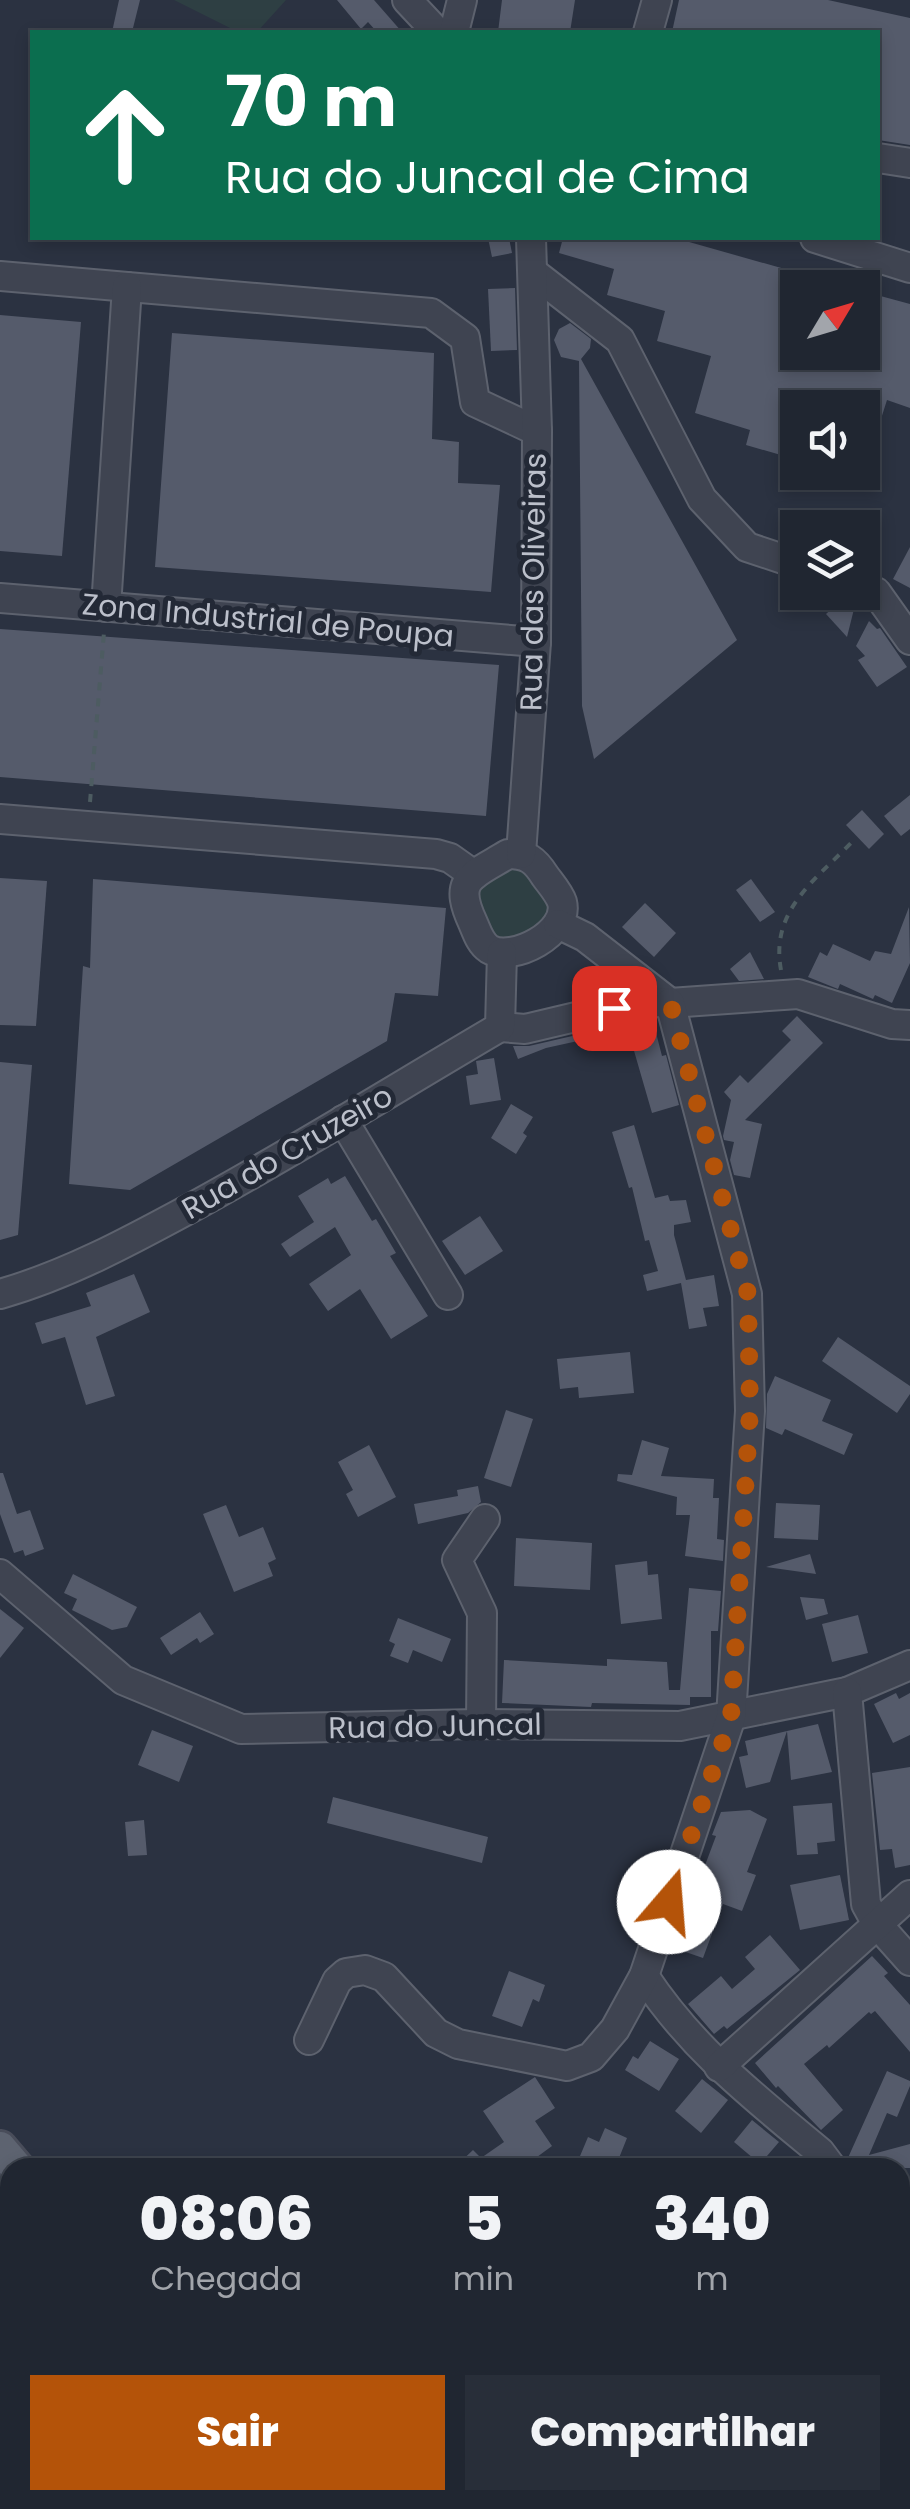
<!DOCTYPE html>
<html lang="pt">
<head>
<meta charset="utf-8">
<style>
	:root { --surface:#202631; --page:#282e39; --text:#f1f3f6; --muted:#a2a5ab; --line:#3d434d; --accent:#b45309 }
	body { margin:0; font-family:Poppins,sans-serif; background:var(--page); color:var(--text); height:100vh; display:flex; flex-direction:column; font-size:38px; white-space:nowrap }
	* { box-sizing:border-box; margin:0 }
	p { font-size:32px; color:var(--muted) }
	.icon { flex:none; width:55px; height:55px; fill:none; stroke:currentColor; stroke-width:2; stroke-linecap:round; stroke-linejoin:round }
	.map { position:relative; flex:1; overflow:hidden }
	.sheet { position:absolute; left:0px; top:2158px; width:910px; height:352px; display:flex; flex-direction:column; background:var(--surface); border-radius:30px 30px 0 0; box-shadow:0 5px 15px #0003,0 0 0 2px var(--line) }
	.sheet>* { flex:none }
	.hud { position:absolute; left:30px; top:30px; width:850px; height:210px; border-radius:0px; box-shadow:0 5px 15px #0003,0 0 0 2px var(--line); background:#0b6e4f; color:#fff; overflow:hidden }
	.needle { width:65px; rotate:52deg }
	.buttons { position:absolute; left:780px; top:270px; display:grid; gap:20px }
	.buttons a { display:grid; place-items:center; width:100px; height:100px; border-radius:0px; background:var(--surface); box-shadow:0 5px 15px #0003,0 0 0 2px var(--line); font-size:50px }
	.pin { position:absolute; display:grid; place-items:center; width:85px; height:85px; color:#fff; margin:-42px; border-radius:20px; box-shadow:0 5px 15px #0006 }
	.me { position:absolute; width:110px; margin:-55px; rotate:18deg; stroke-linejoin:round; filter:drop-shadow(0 0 8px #0008) }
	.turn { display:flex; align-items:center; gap:35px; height:210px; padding:0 30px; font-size:45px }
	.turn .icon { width:130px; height:130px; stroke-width:2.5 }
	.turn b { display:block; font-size:70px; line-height:85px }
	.eta { display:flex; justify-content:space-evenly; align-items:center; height:170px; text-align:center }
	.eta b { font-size:60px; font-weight:800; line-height:70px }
	.cta { display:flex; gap:20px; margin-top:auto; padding:20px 30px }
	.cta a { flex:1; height:115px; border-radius:0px; background:var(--accent); color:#fff; font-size:40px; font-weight:800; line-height:115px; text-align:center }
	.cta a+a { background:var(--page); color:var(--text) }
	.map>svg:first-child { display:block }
	.green { fill:#2e3f43 }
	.building { fill:#555b6b }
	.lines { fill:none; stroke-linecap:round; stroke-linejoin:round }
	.minor-casing { stroke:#5d626e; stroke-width:32 }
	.major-casing { stroke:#494d5a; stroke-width:38 }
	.path { stroke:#4d5c61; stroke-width:4; stroke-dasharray:8 8; stroke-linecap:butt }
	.minor { stroke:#3f4451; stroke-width:28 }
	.major { stroke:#5d6370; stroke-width:32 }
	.route { stroke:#b45309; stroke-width:18; stroke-dasharray:0 32.4 }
	.labels { text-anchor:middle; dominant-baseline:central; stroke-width:10; stroke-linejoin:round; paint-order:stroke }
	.street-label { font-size:30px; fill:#bcc0cb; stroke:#232936 }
</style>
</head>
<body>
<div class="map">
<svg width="910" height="2509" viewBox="0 0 910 2509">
	<rect width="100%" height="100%" fill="#2b3241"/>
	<g class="green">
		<path d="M174 0H286L257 32H238Z"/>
		<path d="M519 864 551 905 543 925 510 943 490 936 474 890 480 883Z"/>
		<path d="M0 2158 10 2169V2345L0 2348Z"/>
		<rect x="900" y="2392" width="10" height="91"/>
		<path d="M144 2500H193L215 2509H121Z"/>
	</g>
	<g class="building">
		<path d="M119 0H140L132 32H112Z"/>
		<path d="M337 0H374L402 32H377L368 22 361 29Z"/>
		<path d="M502 0H575L570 32H498Z"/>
		<path d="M679 0H828L910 18V145L878 140V32H672Z"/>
		<path d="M488 238H509L512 253 492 257Z"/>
		<path d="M563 238H675L834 283V288H798V352H862V291L910 304V408L887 400 866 466 862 465V408H798V460L746 445 750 430 695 413 711 356 657 341 665 311 607 295 614 269 559 253Z"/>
		<path d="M515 288 517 350 491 351 488 289Z"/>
		<path d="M0 315 81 322 62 556 0 551Z"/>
		<path d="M570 323 591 339 590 348 581 359 737 640 594 759 582 706 579 361 561 357 554 340 559 329Z"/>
		<path d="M172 333 434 353 432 439 459 442 458 483 500 485 491 592 155 567Z"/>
		<path d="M910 547V588L893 579Z"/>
		<path d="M846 596 855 605 847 637 826 614Z"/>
		<path d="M869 621 877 629 880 628 907 667 877 687 858 660 865 656 856 646Z"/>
		<path d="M0 629 499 665 486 816 0 777Z"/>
		<path d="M910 795V829L901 836 884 816Z"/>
		<path d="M862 810 884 834 869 849 846 825Z"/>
		<path d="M0 878 47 881 36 1026 0 1025Z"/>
		<path d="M93 879 446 908 438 996 395 993 387 1041 130 1190 69 1184 83 966 90 968Z"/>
		<path d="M751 879 775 912 760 922 736 890Z"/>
		<path d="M645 903 676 933 654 957 622 927Z"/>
		<path d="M909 907 910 963 892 1003 875 995 873 999 840 984 838 989 808 977 820 952 827 956 833 944 870 961 875 951 891 954Z"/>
		<path d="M750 952 764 979 739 981 730 969Z"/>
		<path d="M797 1016 823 1043 745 1120 762 1124 750 1178 734 1175 730 1160 734 1142 724 1140 723 1136 731 1100 724 1092 740 1075 748 1083 791 1040 782 1031Z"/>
		<path d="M655 1029 662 1056 666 1055 679 1105 652 1113 630 1037Z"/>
		<path d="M594 1031 596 1037 546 1048 518 1059 513 1046H529Z"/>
		<path d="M494 1058 501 1100 470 1105 466 1076 478 1074 476 1061Z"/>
		<path d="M0 1062 32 1065 18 1235 0 1240Z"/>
		<path d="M511 1104 533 1117 523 1133 527 1136 516 1154 491 1138Z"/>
		<path d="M634 1125 655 1198 668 1195 670 1201 686 1200 691 1222 674 1225V1235L686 1280 714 1275 719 1306 703 1308 707 1326 689 1329 681 1283 647 1291 643 1275 658 1271 649 1240 645 1241 632 1187 629 1188 612 1132Z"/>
		<path d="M345 1176 372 1221 376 1219 396 1253 390 1256 428 1316 391 1339 360 1289 328 1311 309 1284 351 1255 335 1227 290 1257 281 1244 314 1222 298 1196 328 1178 331 1184Z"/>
		<path d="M480 1216 503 1251 465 1275 442 1241Z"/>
		<path d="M134 1274 150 1312 96 1337 115 1396 86 1405 65 1337 42 1344 35 1323 91 1306 86 1293Z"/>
		<path d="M838 1337 910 1386V1394L897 1413 822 1361Z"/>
		<path d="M630 1352 634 1393 579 1398 578 1387 560 1389 557 1359Z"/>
		<path d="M775 1376 831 1400 822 1421 853 1434 844 1455 785 1429 782 1435 766 1428 767 1394Z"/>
		<path d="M506 1410 533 1419 511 1487 484 1478Z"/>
		<path d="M642 1440 669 1448 661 1476 714 1479 713 1498H719L717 1539 724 1540 723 1561 685 1556 690 1515H676L677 1497 617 1481 618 1474 632 1475Z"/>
		<path d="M369 1445 396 1497 358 1517 346 1494 353 1490 338 1462Z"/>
		<path d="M0 1473H3L17 1514 30 1510 44 1549 25 1556 23 1550 14 1553 0 1514Z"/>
		<path d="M478 1486 481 1502 468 1513 418 1524 414 1504 458 1496 457 1490Z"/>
		<path d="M776 1503 820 1505 818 1540 774 1538Z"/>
		<path d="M226 1505 239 1537 263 1527 276 1559 268 1563 273 1576 234 1592 203 1514Z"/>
		<path d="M516 1538 592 1543 590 1590 514 1586Z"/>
		<path d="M810 1554 816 1574 766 1567Z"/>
		<path d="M647 1561 648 1575 658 1574 662 1619 621 1624 615 1565Z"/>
		<path d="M73 1574 137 1607 127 1627 112 1630 72 1610 77 1599 64 1593Z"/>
		<path d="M689 1588 721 1591 718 1631H711V1697H690V1705L592 1703 591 1707 502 1703 504 1660 607 1666V1659L667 1662 669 1690H680Z"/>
		<path d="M800 1597 824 1599 828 1614 806 1620Z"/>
		<path d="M0 1609 24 1628 0 1658Z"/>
		<path d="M200 1612 214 1634 200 1643 197 1638 171 1655 160 1638Z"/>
		<path d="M858 1615 868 1653 832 1662 822 1624Z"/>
		<path d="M398 1618 451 1639 442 1662 413 1650 408 1663 390 1656 395 1644 389 1641Z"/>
		<path d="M896 1693 899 1699 910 1693V1735L893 1743 874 1704Z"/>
		<path d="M818 1724 832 1772 791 1780 787 1731Z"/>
		<path d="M152 1730 193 1746 179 1782 138 1765Z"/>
		<path d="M787 1731 770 1782 746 1788 739 1757 748 1755 745 1741Z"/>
		<path d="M910 1767V1865L895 1868 892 1849 880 1850 872 1773Z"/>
		<path d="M333 1797 488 1837 482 1863 327 1823Z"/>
		<path d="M832 1803 835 1841 817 1843 818 1854 797 1855 793 1806Z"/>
		<path d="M750 1810 767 1819 747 1872 756 1875 742 1911 723 1904 703 1958 674 1948 716 1836 712 1835 721 1812Z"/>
		<path d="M144 1820 147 1855 128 1856 125 1822Z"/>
		<path d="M840 1875 849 1920 800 1930 790 1885Z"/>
		<path d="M770 1935 800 1970 727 2029 724 2026 714 2034 688 2004 721 1976 732 1989 755 1969 745 1957Z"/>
		<path d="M872 1956 888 1973 884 1976 910 2005V2052L875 2011 871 2014 869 2012 829 2048 827 2045 804 2064 843 2110 821 2130 778 2086 776 2088 755 2063Z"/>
		<path d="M509 1971 545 1985 539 2002 533 1999 522 2027 492 2016Z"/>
		<path d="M650 2041 679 2059 659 2091 625 2070 633 2056 638 2059Z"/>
		<path d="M887 2071 910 2081V2086L897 2117 887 2113 869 2155 910 2144V2168H849L847 2160Z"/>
		<path d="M535 2077 555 2108 535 2121 552 2146 522 2168H454L473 2150 481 2158 504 2142 483 2111Z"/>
		<path d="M702 2079 728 2100 701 2133 675 2111Z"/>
		<path d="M752 2120 779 2142 760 2164 734 2142Z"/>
		<path d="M605 2128 627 2138 615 2168H575L588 2137 599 2142Z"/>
	</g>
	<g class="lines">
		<g class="minor-casing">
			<g id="minor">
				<path d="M407 0 437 32"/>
				<path d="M454 32 462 0"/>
				<path d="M648 32 657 0"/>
				<path d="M878 158 910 163"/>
				<path d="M815 238 910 268"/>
				<path d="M535 274 620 340 702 499 747 547 798 564"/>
				<path d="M0 276 431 313 465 338 475 402 537 431"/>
				<path d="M862 587 876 592 910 640"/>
				<path d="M0 598 536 642"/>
				<path d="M106 607 127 287"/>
				<path d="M0 819 436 854 450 858 474 875"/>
				<path d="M508 854C527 854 535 860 545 876 550 883 559 893 562 902 570 933 512 963 489 949 480 943 477 932 473 923 452 878 472 876 508 854Z"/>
				<path d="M521 854 536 642 537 431 531 238"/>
				<path d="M558 924 585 937 670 1003"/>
				<path d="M500 1027 525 1029 643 1001 670 1003 798 994 892 1024 910 1025"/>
				<path d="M343 1120 448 1295"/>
				<path d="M0 1294C67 1275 128 1242 189 1209 294 1152 396 1088 500 1027L502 953"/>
				<path d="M0 1574 123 1680 241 1729 477 1724 680 1726 847 1692 910 1665"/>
				<path d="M847 1692 866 1904 877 1924 910 1961"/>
				<path d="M481 1724 482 1613 457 1560 485 1519"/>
				<path d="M644 1976C692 2049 754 2097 820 2152L832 2168"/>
				<path d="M309 2040 337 1981 346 1973 365 1970 384 1977 436 2033 458 2044 567 2066 591 2057 615 2029 644 1976 731 1717 750 1411 747 1294 670 1003"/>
				<path d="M719 2067 910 1895"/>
				<path d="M856 2509 858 2500"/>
			</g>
		</g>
		<g class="major-casing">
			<g id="major">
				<path d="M0 2148 17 2168"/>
				<path d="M0 2370 10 2369"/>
				<path d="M0 2434 10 2443"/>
				<path d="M222 2500 237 2509"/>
				<path d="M256 2500 268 2509"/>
				<path d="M68 2509 77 2500"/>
			</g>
		</g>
		<g class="path">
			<path d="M90 802 104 632"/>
			<path d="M781 970C770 911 814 881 852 842"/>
		</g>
		<use href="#minor" class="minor"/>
		<use href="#major" class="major"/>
	</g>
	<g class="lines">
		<path class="route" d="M614 1008 644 1001 670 1002 748 1294 750 1411 731 1717 669 1902"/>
	</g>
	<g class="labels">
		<g class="street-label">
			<text transform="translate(533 582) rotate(-89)">Rua das Oliveiras</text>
			<text transform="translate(268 620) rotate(5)">Zona Industrial de Poupa</text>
			<text transform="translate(287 1152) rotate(-30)">Rua do Cruzeiro</text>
			<text transform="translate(435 1726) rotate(-1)">Rua do Juncal</text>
		</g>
	</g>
</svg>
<div class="buttons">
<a><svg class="needle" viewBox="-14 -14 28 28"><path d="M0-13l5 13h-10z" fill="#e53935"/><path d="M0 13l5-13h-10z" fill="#a2a5ab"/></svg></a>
<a><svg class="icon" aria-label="sound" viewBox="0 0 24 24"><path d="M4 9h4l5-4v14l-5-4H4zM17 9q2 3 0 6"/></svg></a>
<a><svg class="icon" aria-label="layers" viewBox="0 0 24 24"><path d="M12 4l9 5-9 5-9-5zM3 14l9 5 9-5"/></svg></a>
</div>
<div class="pin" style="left:614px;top:1008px;background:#d93025"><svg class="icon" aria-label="arrive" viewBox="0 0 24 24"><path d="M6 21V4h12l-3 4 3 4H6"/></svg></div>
<svg class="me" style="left:669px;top:1902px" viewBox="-20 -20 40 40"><circle r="19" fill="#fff"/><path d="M0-13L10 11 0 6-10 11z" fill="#b45309"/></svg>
<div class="hud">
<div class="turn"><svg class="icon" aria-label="ahead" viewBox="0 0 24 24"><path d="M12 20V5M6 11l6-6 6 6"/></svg><div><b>70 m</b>Rua do Juncal de Cima</div></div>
</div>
<section class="sheet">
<div class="eta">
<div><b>08:06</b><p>Chegada</p></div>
<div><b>5</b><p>min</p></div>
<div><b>340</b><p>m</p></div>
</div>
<div class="cta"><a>Sair</a><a>Compartilhar</a></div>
</section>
</div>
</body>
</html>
